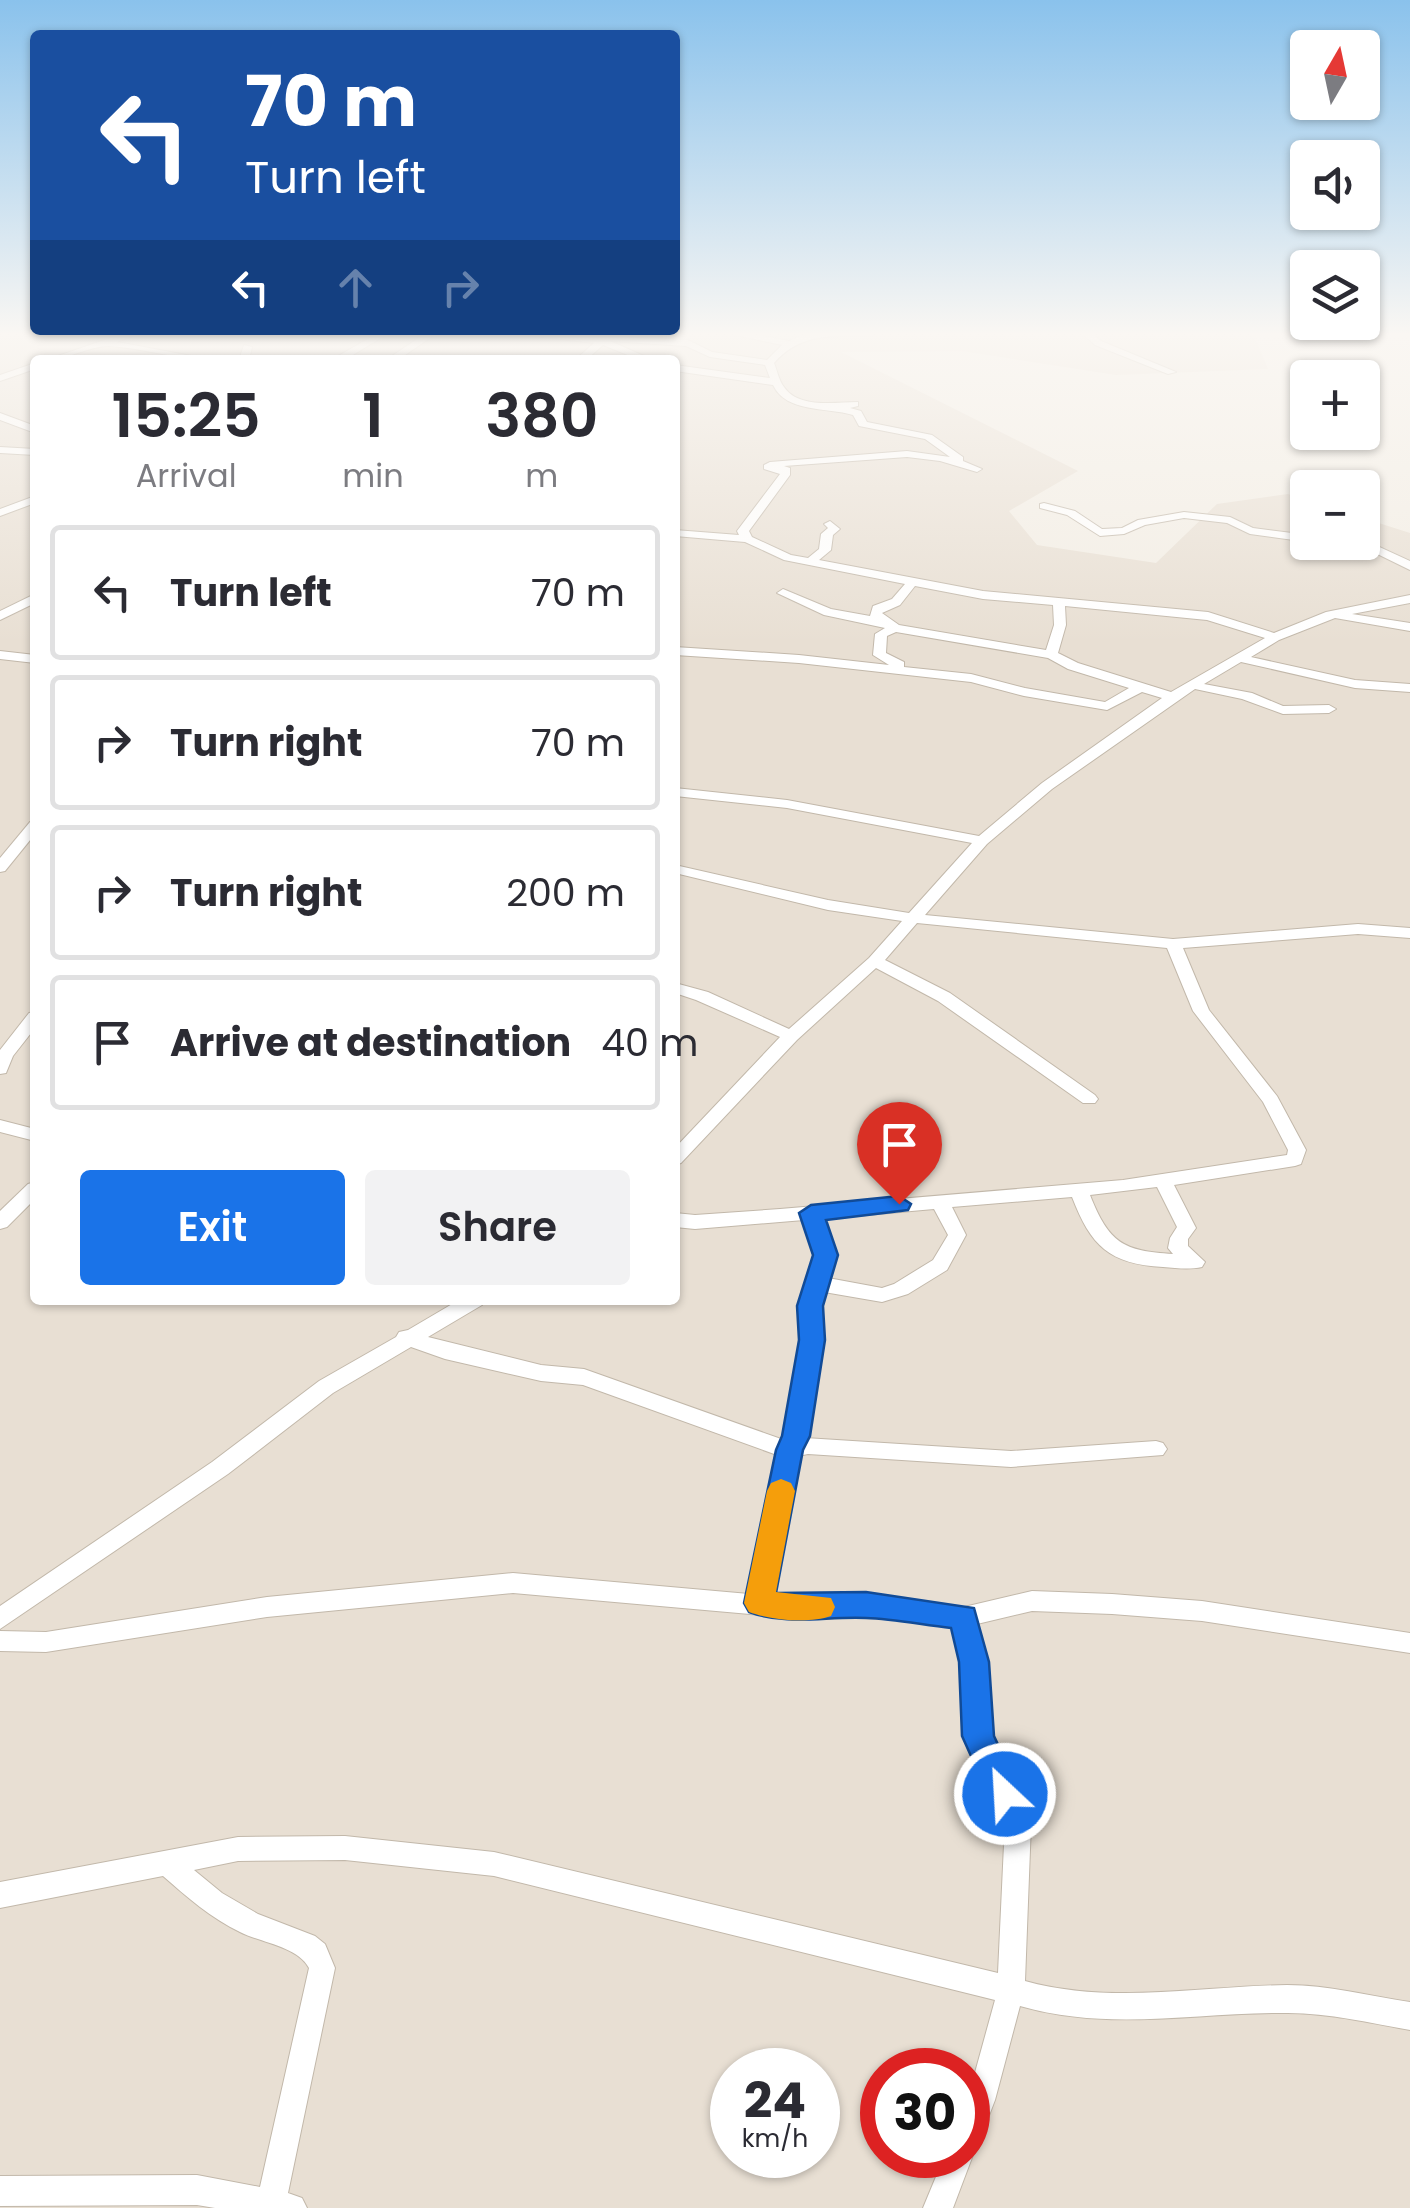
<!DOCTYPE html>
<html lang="en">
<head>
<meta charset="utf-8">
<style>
	:root { --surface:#fff; --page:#f2f2f3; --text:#2b2b33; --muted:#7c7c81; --line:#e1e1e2; --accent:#1a73e8 }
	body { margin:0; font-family:Poppins,sans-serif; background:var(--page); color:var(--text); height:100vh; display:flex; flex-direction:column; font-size:38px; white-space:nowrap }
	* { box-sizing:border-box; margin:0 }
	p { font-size:32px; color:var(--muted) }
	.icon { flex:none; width:55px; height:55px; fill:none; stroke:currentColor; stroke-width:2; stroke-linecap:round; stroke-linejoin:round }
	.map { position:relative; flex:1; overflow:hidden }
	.drawer { position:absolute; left:30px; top:355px; width:650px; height:950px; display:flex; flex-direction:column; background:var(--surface); border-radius:10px; box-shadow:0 2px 8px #0004 }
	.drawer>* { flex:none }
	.guide { position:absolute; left:30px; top:30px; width:650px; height:305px; border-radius:10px; box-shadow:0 2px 8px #0004; background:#1a4fa0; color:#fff; overflow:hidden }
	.needle { width:65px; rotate:9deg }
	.fabs { position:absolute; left:1290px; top:30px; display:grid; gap:20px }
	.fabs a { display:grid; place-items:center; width:90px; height:90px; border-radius:10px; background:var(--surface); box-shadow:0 2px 8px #0004; font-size:50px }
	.speed { position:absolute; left:710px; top:2048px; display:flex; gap:20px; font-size:50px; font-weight:700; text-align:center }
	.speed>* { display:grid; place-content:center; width:130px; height:130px; border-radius:50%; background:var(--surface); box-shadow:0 2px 8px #0004; line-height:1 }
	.speed small { font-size:25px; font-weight:400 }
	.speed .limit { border:15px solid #d22; background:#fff; color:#111 }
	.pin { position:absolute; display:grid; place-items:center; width:85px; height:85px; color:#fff; margin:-102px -42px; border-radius:50% 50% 50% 0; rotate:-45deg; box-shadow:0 0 10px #0007 }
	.pin .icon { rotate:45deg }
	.me { position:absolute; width:110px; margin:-55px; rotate:335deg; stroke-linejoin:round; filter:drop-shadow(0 0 8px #0008) }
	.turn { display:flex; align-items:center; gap:35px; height:210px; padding:0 50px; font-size:45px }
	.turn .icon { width:130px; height:130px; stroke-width:2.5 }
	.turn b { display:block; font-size:70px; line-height:85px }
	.lanes { display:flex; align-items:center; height:95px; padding:0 50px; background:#0003; justify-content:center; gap:50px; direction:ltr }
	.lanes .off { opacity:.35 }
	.eta { display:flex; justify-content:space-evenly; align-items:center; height:170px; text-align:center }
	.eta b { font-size:60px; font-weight:600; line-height:70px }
	.cta { display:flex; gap:20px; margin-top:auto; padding:20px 50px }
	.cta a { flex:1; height:115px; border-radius:10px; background:var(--accent); color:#fff; font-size:40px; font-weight:600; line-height:115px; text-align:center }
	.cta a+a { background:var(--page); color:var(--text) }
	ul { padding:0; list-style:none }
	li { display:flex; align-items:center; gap:30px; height:135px; margin:0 20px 15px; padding:0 30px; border:5px solid var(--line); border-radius:10px }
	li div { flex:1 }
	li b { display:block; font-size:38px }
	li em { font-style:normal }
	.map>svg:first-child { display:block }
	.residential { fill:#e8dfd3; fill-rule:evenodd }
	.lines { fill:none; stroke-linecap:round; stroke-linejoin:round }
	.minor-casing { stroke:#c2b8aa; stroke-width:2 }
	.minor { fill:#fff; fill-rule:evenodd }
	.route { fill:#1a73e8; stroke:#114b97; stroke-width:2.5 }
	.slow { fill:#f59e0b }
</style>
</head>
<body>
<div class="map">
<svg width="1410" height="2208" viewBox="0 0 1410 2208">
	<rect width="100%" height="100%" fill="#f3eee5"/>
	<path class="residential" d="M0 333H1253L1268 369 1116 375 962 351 841 352 1078 471 1009 511 1037 545 1156 563 1217 504 1288 494 1307 500 1308 542H1362L1363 518 1410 533V2208H0ZM35 360H675V1300H35ZM732 2070H818V2155H732ZM882 2070H968V2155H882Z"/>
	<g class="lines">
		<g class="minor-casing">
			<g id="minor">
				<path d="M125 333H140L117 342 213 360C177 360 144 348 109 346 88 346 68 360 46 360Z"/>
				<path d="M378 333H389L348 358 333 359Z"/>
				<path d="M426 333H437L398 360H386Z"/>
				<path d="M507 333 688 340 712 352 767 360 782 345 726 333H748L789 341 807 333H876L872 336C834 336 801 332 774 363 777 370 779 381 784 387 799 409 835 402 858 402V406L850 408 861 411 867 422 932 435 963 457V461L982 469 977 472 940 461 907 457 784 466 790 468V475L749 531 752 537 791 555 808 558 819 549 821 534 828 528 824 524 830 521 840 529 833 535 831 550 819 560 983 591 1208 612 1274 633 1326 612 1410 595V603L1352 614 1410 623V631L1335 618 1279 640 1251 657 1355 680 1410 684V692L1355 688 1241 662 1204 684 1252 693 1283 706 1329 705 1336 709 1329 713 1283 714 1242 699 1195 689 1052 789 987 844 925 915 1173 939 1358 924 1410 928V938L1358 934 1183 948 1209 1010 1277 1096 1306 1150 1301 1164 1295 1166 1174 1185 1196 1228 1188 1239V1246L1205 1262 1202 1267C1189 1270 1176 1268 1163 1267 1109 1264 1091 1246 1072 1197L952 1207 966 1235 947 1270 908 1294 882 1302 824 1292 820 1307 822 1339 805 1438 1011 1451 1156 1441 1163 1443 1167 1449 1163 1455 1011 1467 808 1454 798 1456 772 1596 796 1598 866 1595 964 1607 1032 1591 1112 1594 1202 1601 1410 1633V1653L1202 1621 1112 1614 1032 1611 977 1624 986 1661 990 1737 1031 1823 1025 1981C1111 2005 1199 1986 1287 1985 1328 1985 1369 1996 1410 2002V2030C1370 2023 1329 2013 1288 2013 1198 2012 1109 2032 1020 2006L995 2100 978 2144 970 2147 973 2155 953 2208H923L945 2155H968V2098L995 2000 494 1876 345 1860 238 1861 194 1870 222 1893 258 1914 315 1936 325 1944 335 1968 288 2193 302 2198 307 2208H215L197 2205 0 2206V2176L197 2175 260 2187 309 1968C297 1946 261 1943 240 1932 211 1918 187 1897 163 1876L0 1908V1882L238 1837 345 1836 494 1852 998 1973 1005 1823 966 1737 962 1661 954 1626 866 1615 796 1618 513 1593 267 1617 46 1652 0 1651V1631L46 1632 267 1597 513 1573 749 1594 777 1455 583 1385 541 1381 445 1359 411 1347 333 1393 228 1474 0 1629V1606L212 1462 319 1381 396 1337 399 1332 408 1330 459 1300H485L482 1305 428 1337 541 1365 584 1369 784 1440 802 1339 800 1307 815 1255 804 1220 695 1229 675 1227V1213L695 1215 780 1209 1123 1180 1287 1155 1288 1150 1263 1102 1193 1011 1167 948 917 923 885 960 950 993 1095 1095 1098 1099 1095 1103H1083L938 1001 876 968 797 1040 681 1163 675 1165V1148L780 1037 696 1000 675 993V983L708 992 789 1029 869 958 902 921 828 910 675 873V865L828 900 909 913 972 843 787 808 675 796V788L787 800 979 836 1042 783 1162 698 1142 692 1107 710 1024 696 971 682 799 663 675 655V647L799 655 889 665 873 655 875 634 885 628 824 615 777 593 783 589 831 609 870 616 873 606 892 599 905 584 784 560 745 542 675 536V530L739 535 737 531 780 474 764 469V465L770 462 907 451 950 457 925 439 859 426 853 415C827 407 786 413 773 385L675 371V365L770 378 765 365 710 357 686 346 610 341 653 360H640L603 345 586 360H575L594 343ZM915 586 983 599 1053 605 1054 625 1046 650 899 625 882 613 900 605ZM1065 606 1207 620 1265 638 1171 692 1078 663 1058 653 1066 625ZM896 632 1048 658 1068 669 1129 688 1105 702 1025 688 971 674 904 667V662L886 653 887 636ZM1157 1187 1177 1227 1170 1238 1168 1248 1173 1254C1123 1251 1109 1243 1090 1195ZM934 1209 948 1235 933 1260 894 1284 882 1288 828 1278 835 1255 822 1219Z"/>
				<path d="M1082 333H1092L1101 341 1176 372 1168 374 1095 345Z"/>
				<path d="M244 345 252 347 249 360H239Z"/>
				<path d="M35 363V369L0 381V375Z"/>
				<path d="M0 413 35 426V433L0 420Z"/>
				<path d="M0 447 35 449V455L0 453Z"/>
				<path d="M35 496V503L0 516V509Z"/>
				<path d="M1044 503 1075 511 1102 529 1122 528 1138 520 1184 512 1230 517 1253 528 1308 535V542L1250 534 1227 523 1184 518 1145 525 1124 534 1100 536 1067 515 1040 508V504Z"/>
				<path d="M1362 539 1410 561V570L1357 544 1356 542H1362Z"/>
				<path d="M1327 542H1353L1348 545Z"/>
				<path d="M35 594V603L0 620V611Z"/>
				<path d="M0 651 35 655V663L0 659Z"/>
				<path d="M35 821V834L5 871 0 872V858L30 822Z"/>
				<path d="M35 1012V1028L13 1056 6 1073 0 1074V1050L29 1013Z"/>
				<path d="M0 1120 35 1129V1141L0 1132Z"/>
				<path d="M35 1182V1199L7 1227 0 1229V1211L28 1184Z"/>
			</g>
		</g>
		<use href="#minor" class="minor"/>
	</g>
	<linearGradient id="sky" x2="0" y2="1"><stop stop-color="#8ac2ec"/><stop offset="0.52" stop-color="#faf7f3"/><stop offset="1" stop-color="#faf7f3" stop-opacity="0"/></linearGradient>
	<rect width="1410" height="643" fill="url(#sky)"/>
	<path class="route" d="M899 1196 911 1204 908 1210 826 1220 838 1255 823 1306 825 1340 810 1436 803 1450 776 1593 866 1592 974 1608 989 1662 994 1736 1021 1794 1016 1805 1005 1809 993 1805 962 1736 959 1662 951 1628C923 1625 894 1619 866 1618 826 1616 787 1626 749 1612L744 1603 776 1450 782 1436 799 1340 797 1306 813 1255 799 1213 811 1205Z"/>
	<path class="slow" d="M781 1479 791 1483 795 1491 776 1592 831 1598 835 1607 831 1616C809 1624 770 1620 749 1612L744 1603 767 1491 771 1483Z"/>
</svg>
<div class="fabs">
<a><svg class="needle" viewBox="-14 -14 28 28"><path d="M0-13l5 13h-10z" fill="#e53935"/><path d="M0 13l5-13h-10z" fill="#7c7c81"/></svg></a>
<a><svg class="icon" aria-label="sound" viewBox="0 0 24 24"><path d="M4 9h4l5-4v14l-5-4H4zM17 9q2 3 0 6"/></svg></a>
<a><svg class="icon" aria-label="layers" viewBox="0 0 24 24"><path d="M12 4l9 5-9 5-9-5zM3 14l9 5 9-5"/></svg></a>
<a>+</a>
<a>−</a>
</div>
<div class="speed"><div>24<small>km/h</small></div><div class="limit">30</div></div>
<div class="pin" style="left:899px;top:1204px;background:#d93025"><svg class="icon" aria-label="arrive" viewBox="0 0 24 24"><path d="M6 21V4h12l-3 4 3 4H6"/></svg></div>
<svg class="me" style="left:1005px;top:1794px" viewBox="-20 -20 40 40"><circle r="17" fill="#1a73e8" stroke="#fff" stroke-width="3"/><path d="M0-11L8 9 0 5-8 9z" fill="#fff"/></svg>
<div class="guide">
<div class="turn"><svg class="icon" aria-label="left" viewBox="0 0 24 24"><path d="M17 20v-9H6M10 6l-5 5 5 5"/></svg><div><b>70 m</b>Turn left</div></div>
<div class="lanes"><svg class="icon" aria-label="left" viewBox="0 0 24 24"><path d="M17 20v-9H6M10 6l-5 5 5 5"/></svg><svg class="icon off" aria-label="ahead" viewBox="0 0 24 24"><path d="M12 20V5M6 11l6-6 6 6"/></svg><svg class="icon off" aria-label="right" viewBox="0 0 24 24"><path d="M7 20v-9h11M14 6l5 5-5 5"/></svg></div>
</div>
<section class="drawer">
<div class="eta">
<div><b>15:25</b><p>Arrival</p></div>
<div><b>1</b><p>min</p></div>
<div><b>380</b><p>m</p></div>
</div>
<ul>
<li><svg class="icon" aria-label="left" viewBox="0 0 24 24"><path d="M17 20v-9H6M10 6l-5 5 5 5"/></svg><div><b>Turn left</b></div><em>70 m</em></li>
<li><svg class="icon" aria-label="right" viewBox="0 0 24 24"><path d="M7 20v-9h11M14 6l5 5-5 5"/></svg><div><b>Turn right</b></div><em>70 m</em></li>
<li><svg class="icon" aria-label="right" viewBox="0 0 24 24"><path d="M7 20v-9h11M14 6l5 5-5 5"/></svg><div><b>Turn right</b></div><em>200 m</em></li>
<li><svg class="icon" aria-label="arrive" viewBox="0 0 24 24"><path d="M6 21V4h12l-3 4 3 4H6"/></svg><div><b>Arrive at destination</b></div><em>40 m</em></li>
</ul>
<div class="cta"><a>Exit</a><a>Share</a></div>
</section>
</div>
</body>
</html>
